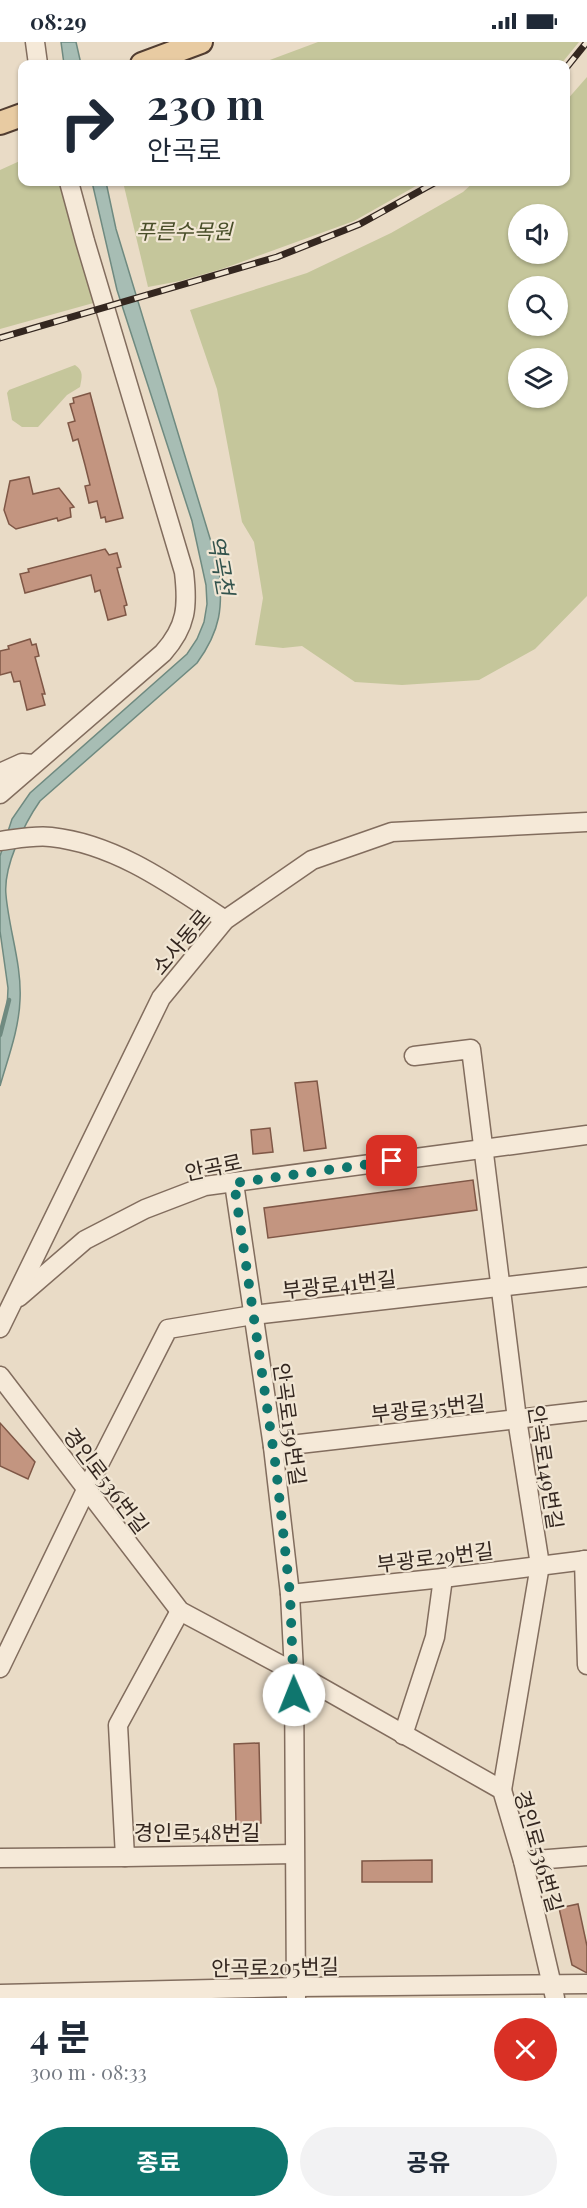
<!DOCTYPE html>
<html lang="ko">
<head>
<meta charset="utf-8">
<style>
	:root { --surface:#fff; --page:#f2f2f3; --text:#1f2937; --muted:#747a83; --accent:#0f766e }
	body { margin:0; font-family:"Playfair Display","Noto Sans KR",serif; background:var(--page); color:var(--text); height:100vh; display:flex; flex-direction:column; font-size:22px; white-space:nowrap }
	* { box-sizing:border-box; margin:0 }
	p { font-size:20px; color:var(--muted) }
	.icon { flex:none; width:33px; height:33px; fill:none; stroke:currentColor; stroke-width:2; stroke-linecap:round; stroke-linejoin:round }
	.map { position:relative; height:1956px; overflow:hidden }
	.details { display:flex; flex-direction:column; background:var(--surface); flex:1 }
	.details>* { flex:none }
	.top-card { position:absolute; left:18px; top:18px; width:552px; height:126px; border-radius:12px; box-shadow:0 2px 4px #0004; background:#fff; color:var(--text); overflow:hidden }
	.controls { position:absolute; left:508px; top:162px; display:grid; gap:12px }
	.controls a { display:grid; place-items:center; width:60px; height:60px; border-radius:50%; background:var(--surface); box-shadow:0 2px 4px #0004; font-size:30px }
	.pin { position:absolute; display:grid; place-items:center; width:51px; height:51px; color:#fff; margin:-26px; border-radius:12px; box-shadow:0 3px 9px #0006 }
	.me { position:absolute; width:66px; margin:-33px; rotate:359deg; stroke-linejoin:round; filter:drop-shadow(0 0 4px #0008) }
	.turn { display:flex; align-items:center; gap:21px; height:126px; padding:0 30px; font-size:27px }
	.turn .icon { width:78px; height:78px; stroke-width:2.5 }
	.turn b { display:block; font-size:42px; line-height:51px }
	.round { display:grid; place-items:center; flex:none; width:63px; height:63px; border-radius:32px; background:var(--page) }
	.headline { display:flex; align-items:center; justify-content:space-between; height:102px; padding:0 30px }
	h1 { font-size:36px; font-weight:700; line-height:45px }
	.action { display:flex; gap:12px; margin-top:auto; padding:12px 30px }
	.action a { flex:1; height:69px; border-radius:36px; background:var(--accent); color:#fff; font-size:24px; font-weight:700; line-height:69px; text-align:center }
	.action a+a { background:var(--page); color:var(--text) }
	.status { display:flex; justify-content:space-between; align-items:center; height:42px; padding:0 30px; background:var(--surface); direction:ltr }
	.status svg { height:16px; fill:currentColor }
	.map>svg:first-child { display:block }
	.green { fill:#c5c69b; fill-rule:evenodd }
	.water { fill:#a7bdb4; stroke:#6f8a80; stroke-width:1.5 }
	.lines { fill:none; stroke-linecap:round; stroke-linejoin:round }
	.stream { stroke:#6f8a80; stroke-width:4.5 }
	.building { fill:#c39580; stroke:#7f5746; stroke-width:1.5 }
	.minor-casing { stroke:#826d5e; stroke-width:21 }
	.major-casing { stroke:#513d31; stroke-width:26 }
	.minor { stroke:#f5e9d8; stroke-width:18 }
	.major { stroke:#e8cba2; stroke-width:22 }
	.rail-casing { stroke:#342720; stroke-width:7 }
	.rail { stroke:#f1e6d4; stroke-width:4.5; stroke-dasharray:14; stroke-linecap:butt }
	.route { stroke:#0f766e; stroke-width:10; stroke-dasharray:0 18 }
	.labels { text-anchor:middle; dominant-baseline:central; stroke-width:4.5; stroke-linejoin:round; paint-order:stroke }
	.park-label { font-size:21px; font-style:italic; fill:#494e29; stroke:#f1e6d4 }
	.street-label { font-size:21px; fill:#342720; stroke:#f1e6d4 }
	.water-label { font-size:22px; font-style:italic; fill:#31524c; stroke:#f1e6d4 }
</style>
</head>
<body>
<div class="status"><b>08:29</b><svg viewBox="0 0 49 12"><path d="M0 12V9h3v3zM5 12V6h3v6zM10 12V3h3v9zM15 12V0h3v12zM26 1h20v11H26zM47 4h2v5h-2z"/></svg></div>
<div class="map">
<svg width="587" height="1956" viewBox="0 0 587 1956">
	<rect width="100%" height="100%" fill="#e9dbc6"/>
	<g class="green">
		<path d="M318 0H579L561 22H259Z"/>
		<path d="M587 35V554L535 607 479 638 402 643 355 640 302 604 283 606 255 603 263 556 254 500 242 480 217 347 190 268 307 231 391 191 463 150 474 140H566V59ZM519 172H558V212H519ZM558 244V284H519V244ZM558 316V356H519V316Z"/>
		<path d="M22 118V140H74L97 260 0 287V128Z"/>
		<path d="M123 140H423L354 179 222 227 180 239 148 245Z"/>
		<path d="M75 323C84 329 82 335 80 345L67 353 38 385H22L12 378 7 351 9 348Z"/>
	</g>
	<g class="water">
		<path d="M61 0H76L81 22H64Z"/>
		<path d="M92 140H106L116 187 219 526C223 565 221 588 197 621L40 759C24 782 3 825 6 853 9 888 22 923 20 958 19 987 8 1016 0 1044V992L7 968 8 946 0 889V814L12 777 30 751 187 612 197 597 204 580 207 562 206 543 192 479 117 248Z"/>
	</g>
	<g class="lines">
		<path class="stream" d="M0 993 9 958"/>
	</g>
	<g class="building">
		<path d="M90 351 123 476 106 480 105 475 101 476 97 459 89 461 85 444 90 443 85 423 78 397 73 399 68 381 75 379 70 362 74 361 73 356Z"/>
		<path d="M29 435 33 452 59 446 74 465 70 466 71 475 58 479 57 476 16 487 9 482 4 468 10 439Z"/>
		<path d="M105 507 109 513 117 511 121 525 117 526 127 563 124 564 126 573 108 578 100 548 95 550 91 533 25 551 20 532 29 530 28 527Z"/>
		<path d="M30 597 32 603 36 602 39 614 35 615 45 652H42L45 663 27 668 20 639 14 640 11 630 0 633V609L9 607 8 604Z"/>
		<path d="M317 1039 326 1106 304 1109 295 1041Z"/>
		<path d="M270 1086 273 1110 253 1112 251 1088Z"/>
		<path d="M473 1138 477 1168 268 1196 264 1166Z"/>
		<path d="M0 1381 35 1420 28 1437 0 1424Z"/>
		<path d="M259 1701 261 1781H236L234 1702Z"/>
		<path d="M432 1818V1840H362V1819Z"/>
		<path d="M578 1862 587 1904V1931L572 1923 559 1866Z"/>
	</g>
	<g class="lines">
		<g class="minor-casing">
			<g id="minor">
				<path d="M35 0 38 22"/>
				<path d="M0 731 22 721 33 722"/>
				<path d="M0 752 163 611C187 584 188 564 184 530L85 199 69 140"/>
				<path d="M0 799C16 797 35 793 51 795 116 802 172 843 225 878"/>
				<path d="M414 1014 471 1007 517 1377 540 1523 502 1748"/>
				<path d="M234 1141 273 1405 290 1552 294 1630 296 1956"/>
				<path d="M19 1255 85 1198 145 1167 205 1144 587 1093"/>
				<path d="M0 1286 161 956 225 878 312 818 392 790 587 780"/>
				<path d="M0 1334 180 1569 294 1630 502 1748 523 1819 555 1956"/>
				<path d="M273 1405 587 1369"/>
				<path d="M584 1518 587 1623"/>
				<path d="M290 1552 443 1536 587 1518"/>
				<path d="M180 1569 118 1683 125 1815 294 1812"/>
				<path d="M0 1626 86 1448 168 1287 253 1273 587 1235"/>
				<path d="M403 1693 435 1595 443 1536"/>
				<path d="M0 1816 125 1815"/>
				<path d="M523 1819 587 1814"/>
				<path d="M0 1952 296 1945 587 1942"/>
			</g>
		</g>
		<g class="major-casing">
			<g id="major">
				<path d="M142 22 201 0"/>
				<path d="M0 81 22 73"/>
			</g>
		</g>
		<use href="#minor" class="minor"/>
		<use href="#major" class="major"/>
		<g class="rail-casing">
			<g id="rail">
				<path d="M566 26 587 0"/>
				<path d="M0 296 277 215 360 182 436 140"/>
			</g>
		</g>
		<use href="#rail" class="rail"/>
	</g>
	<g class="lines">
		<path class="route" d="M294 1653 290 1552 276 1426 234 1141 392 1119"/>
	</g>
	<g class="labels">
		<g class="park-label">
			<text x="184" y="188">푸른수목원</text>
		</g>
		<g class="street-label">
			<text transform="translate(180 899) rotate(-50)">소사동로</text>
			<text transform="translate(213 1124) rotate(-12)">안곡로</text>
			<text transform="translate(339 1241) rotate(-6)">부광로41번길</text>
			<text transform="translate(428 1365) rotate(-6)">부광로35번길</text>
			<text transform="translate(291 1382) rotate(82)">안곡로159번길</text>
			<text transform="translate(547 1425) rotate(81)">안곡로149번길</text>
			<text transform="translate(107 1438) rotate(53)">경인로536번길</text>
			<text transform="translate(435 1514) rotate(-7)">부광로29번길</text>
			<text x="197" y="1789">경인로548번길</text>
			<text transform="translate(540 1809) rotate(74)">경인로536번길</text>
			<text transform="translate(275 1924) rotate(-1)">안곡로205번길</text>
		</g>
		<g class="water-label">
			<text transform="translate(222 523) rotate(80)">역곡천</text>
		</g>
	</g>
</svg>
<div class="controls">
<a><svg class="icon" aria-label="sound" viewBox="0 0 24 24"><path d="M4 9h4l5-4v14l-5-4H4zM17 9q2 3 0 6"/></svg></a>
<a><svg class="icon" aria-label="search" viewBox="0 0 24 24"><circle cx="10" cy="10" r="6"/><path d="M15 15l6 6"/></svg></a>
<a><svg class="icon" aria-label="layers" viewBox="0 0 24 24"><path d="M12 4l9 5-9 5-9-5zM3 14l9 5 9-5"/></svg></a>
</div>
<div class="pin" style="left:392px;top:1119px;background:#d93025"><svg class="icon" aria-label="arrive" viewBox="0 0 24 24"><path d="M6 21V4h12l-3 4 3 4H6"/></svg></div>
<svg class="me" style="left:294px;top:1653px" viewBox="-20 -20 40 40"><circle r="19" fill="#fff"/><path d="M0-13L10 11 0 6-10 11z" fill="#0f766e"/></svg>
<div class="top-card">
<div class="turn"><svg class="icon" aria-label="right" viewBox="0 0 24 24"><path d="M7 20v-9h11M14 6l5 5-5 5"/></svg><div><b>230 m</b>안곡로</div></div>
</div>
</div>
<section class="details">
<div class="headline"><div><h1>4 분</h1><p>300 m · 08:33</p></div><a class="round" style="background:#d93025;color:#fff"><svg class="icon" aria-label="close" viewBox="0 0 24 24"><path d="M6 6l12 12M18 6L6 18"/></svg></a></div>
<div class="action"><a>종료</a><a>공유</a></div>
</section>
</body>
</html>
